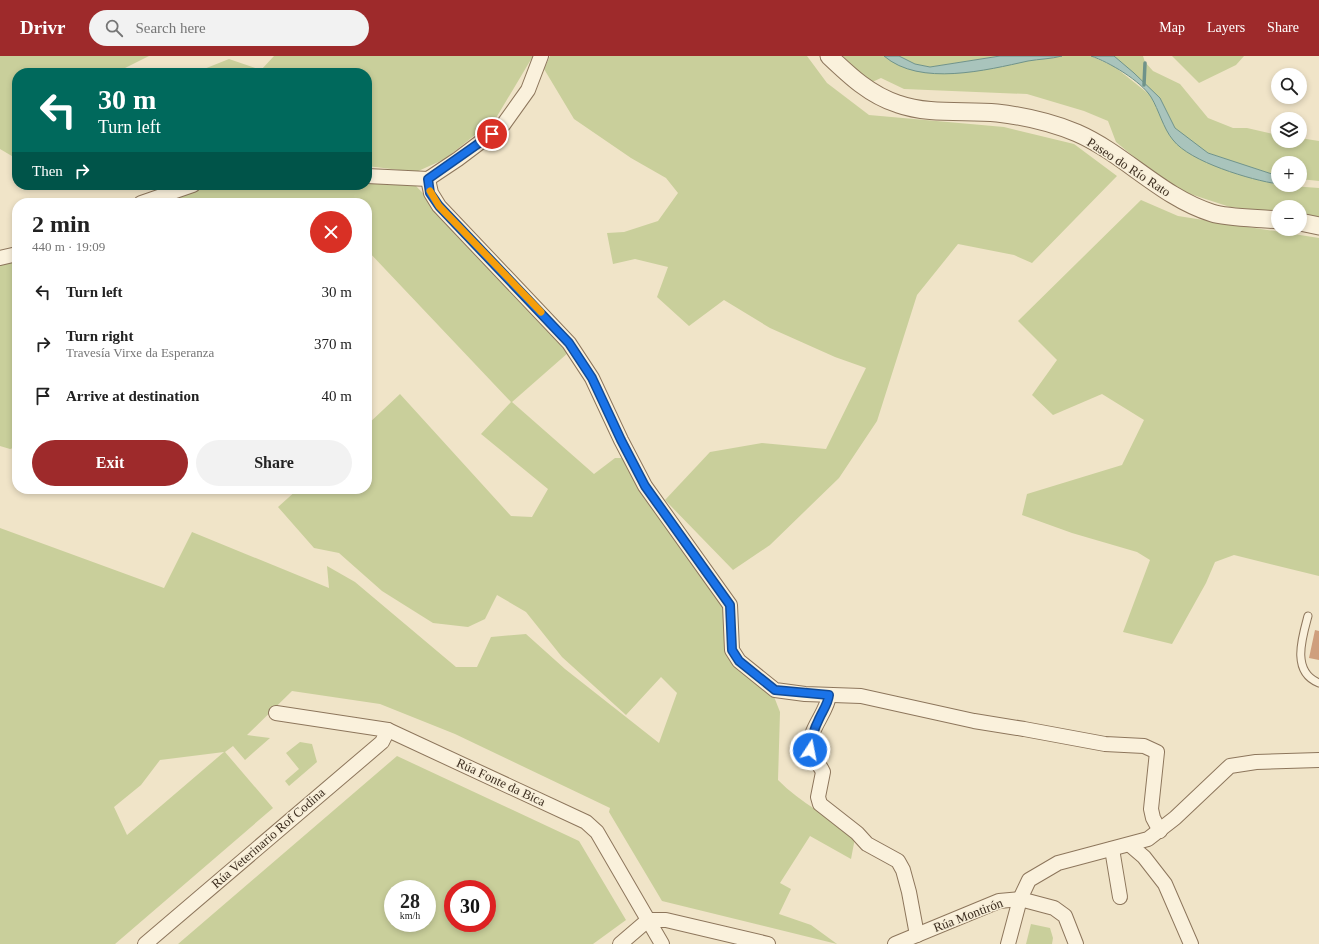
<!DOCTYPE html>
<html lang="en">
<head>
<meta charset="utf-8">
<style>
	:root { --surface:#fff; --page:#f2f2f2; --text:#222; --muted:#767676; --accent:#9e2a2b }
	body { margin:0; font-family:Georgia,serif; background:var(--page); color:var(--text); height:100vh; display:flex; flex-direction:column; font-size:15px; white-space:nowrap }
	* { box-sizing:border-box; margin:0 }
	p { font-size:13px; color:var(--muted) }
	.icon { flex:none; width:22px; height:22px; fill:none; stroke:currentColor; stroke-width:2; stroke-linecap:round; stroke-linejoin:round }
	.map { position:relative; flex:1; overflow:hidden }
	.panel { position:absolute; left:12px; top:142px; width:360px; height:296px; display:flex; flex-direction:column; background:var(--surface); border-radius:16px; box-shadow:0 2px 6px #0003 }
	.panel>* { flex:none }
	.guide { position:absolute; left:12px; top:12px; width:360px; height:122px; border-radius:16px; box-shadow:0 2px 6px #0003; background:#00695c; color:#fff; overflow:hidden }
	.tools { position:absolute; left:1271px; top:12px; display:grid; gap:8px }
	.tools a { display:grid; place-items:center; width:36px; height:36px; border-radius:50%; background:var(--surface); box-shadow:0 2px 6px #0003; font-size:20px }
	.speed { position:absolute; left:384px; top:824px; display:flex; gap:8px; font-size:20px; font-weight:700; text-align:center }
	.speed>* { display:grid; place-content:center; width:52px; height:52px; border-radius:50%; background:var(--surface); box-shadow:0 2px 6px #0003; line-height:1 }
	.speed small { font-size:10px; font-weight:400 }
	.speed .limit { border:6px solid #d22; background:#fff; color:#111 }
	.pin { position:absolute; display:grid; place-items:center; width:34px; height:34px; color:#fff; margin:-17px; border:2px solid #fff; border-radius:50%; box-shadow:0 1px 4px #0007 }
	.me { position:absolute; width:44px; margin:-22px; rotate:11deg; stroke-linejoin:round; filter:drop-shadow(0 0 3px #0008) }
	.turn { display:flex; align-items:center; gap:14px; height:84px; padding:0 20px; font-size:18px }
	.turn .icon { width:52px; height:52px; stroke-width:2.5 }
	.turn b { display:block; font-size:28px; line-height:34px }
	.then { display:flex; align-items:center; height:38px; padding:0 20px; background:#0003; gap:8px; font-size:15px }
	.round { display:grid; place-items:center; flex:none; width:42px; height:42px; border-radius:21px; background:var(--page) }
	.overview { display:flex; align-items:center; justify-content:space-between; height:68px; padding:0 20px }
	h1 { font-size:24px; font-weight:700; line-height:30px }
	.primary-button { display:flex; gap:8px; margin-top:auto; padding:8px 20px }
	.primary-button a { flex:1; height:46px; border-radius:24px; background:var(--accent); color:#fff; font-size:16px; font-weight:700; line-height:46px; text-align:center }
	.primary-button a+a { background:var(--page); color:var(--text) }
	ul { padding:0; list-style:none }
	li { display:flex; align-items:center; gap:12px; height:52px; padding:0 20px }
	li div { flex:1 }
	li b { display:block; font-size:15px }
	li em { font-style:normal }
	header { display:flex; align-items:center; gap:24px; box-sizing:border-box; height:56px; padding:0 20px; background:var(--accent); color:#fff }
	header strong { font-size:19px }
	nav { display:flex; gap:22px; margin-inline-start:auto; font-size:14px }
	.search { width:280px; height:36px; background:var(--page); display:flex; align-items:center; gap:10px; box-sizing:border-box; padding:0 14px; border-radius:22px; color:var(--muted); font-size:15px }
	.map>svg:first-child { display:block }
	.green { fill:#c9cf9b; fill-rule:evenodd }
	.water { fill:#a9c4bc; stroke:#6f938a }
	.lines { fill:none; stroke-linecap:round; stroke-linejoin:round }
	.stream { stroke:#6f938a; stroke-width:3.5 }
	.building { fill:#cf9f7d }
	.service-casing { stroke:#8d765c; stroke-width:9 }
	.minor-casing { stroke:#8d765c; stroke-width:16 }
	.tertiary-casing { stroke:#8d765c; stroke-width:19 }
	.service { stroke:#faf1dc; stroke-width:7 }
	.minor { stroke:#faf1dc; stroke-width:14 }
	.tertiary { stroke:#faf1dc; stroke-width:17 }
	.route-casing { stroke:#114b97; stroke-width:10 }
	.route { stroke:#1a73e8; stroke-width:7 }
	.slow { stroke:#f59e0b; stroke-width:7 }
	.labels { text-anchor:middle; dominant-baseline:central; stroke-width:3; stroke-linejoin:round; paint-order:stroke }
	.street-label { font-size:13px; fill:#3d2e20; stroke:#f7eed8 }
</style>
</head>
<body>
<header>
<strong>Drivr</strong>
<div class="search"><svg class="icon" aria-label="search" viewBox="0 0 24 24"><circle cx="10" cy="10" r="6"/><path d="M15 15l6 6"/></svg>Search here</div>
<nav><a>Map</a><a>Layers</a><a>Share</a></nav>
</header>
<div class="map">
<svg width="1319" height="888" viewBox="0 0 1319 888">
	<rect width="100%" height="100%" fill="#f0e4c8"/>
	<g class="green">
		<path d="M0 0H149L115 17H17V103L0 93Z"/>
		<path d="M274 0H533L496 62 445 103 416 116 367 110V17H194L229 3 261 14Z"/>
		<path d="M550 0H807L827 27 869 59 1004 71 1074 88 1117 120 1032 207 1014 199 958 188 917 239 877 365 839 422 770 489 733 514 665 444 710 396 762 387 826 393 866 312 835 301 770 272 724 244 689 270 657 241 668 211 635 203 613 208 607 177 624 176 658 165 678 137 666 122 631 102 574 63 544 13Z"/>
		<path d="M843 0H884L908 13 1033 4 1062 0H1091L1115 11 1150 39 1173 84 1228 115 1278 129 1319 132V161L1300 158V151H1278V156L1230 151 1181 135 1157 120 1116 86 1108 65 1084 55 1027 38 904 33 881 22 870 27Z"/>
		<path d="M899 0H1000L930 11 915 8Z"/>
		<path d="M1114 0H1143L1145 6 1153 15 1180 28 1208 62 1233 72H1247L1278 79V85H1300V82L1319 85V125L1300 123V107H1278V120L1208 97 1193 87 1175 72 1160 42Z"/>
		<path d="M1172 0H1244L1236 9 1199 27Z"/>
		<path d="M367 127 415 129 509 226 569 296 512 346 594 418 615 402H624L723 543 727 595 738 614 773 638 780 656 778 724C800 747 831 761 855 782L851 803 810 780 780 827 791 833 779 858 811 869 837 888 662 845 609 756 610 752 455 678 380 648 292 635 247 679 270 682 245 704 233 690 225 696 273 752 115 888H0V472L164 532 192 476 329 532 327 510 355 526 456 611H477L491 581 526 578 565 613 659 687 677 637 661 621 626 659 562 601 526 556 497 539 485 563 468 571 433 567 382 535 339 497 314 492 278 451 298 433H367V369L400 338 511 460 532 461 548 433 481 378 511 346 367 194V147H158L179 137 220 129H367ZM224 696 127 779 114 751 141 729 160 704Z"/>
		<path d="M1141 144 1178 160 1319 182V520L1234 499 1215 506 1206 527 1172 588 1123 576 1150 504 1137 496 1072 477 1022 459 1027 438 1122 409 1144 364 1102 338 1053 359 1032 339 1057 304 1018 265Z"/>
		<path d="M17 205V391L10 393 0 390V209Z"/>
		<path d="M300 686 312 688 317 706 289 730 285 725 299 713 286 697Z"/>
		<path d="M397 700 579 785 626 864 593 888H178ZM393 833H427V867H393ZM453 833H487V867H453Z"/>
		<path d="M1031 868 1050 872 1053 882 1052 888H1026Z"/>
	</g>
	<g class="water">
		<path d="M884 0H899L915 8 930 11 1000 0H1062C1051 3 1039 3 1028 5 987 14 920 31 884 0Z"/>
		<path d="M1091 0H1114L1134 17 1160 42 1175 72 1208 97 1278 120V128C1251 124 1190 106 1173 84 1163 72 1159 54 1151 41 1141 25 1109 6 1091 0Z"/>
	</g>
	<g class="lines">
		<path class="stream" d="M1144 29 1145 7"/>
	</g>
	<path class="building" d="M1315 574 1319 575V604L1309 602Z"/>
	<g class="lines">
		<g class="service-casing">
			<path id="service" d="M1308 560C1302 582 1291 616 1319 627"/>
		</g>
		<g class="minor-casing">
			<g id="minor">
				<path d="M367 120 428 123 458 103 503 69 528 34 541 0"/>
				<path d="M428 123 431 137 439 150 569 287 592 322 621 384 645 430 730 549 732 594 739 605 775 634 805 638 861 640 974 665 1024 673 1105 688 1144 690 1157 696 1151 753 1153 762 1160 775"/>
				<path d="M141 147 193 129"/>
				<path d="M0 202 17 198"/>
				<path d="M829 639C828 656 805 677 811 695 813 702 820 709 823 716L818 741 820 748 857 777 867 788 898 805 903 814 909 836 917 879"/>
				<path d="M276 657 388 674 586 766 597 776 662 888"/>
				<path d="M1130 789 1144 801 1165 828 1191 888"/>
				<path d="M1112 793 1120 841"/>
				<path d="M145 888 382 686 388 674"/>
				<path d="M620 888 648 864H666L768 888"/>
				<path d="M895 888 999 845 1020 843 1054 852 1065 860 1076 888"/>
				<path d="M1008 888 1020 843 1029 824 1058 807 1148 783 1175 762 1230 710 1256 706 1319 704"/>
			</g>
		</g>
		<g class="tertiary-casing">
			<g id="tertiary">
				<path d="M829 0C850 20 870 39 898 48 929 59 965 54 997 57 1023 60 1053 67 1077 77 1125 98 1161 141 1212 157 1227 162 1260 162 1278 164"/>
				<path d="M1300 166 1319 170"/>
			</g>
		</g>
		<use href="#service" class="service"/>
		<use href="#minor" class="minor"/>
		<use href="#tertiary" class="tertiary"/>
	</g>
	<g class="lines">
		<g class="route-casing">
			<path id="route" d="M492 78 428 123 430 137 439 150 569 287 592 322 621 384 645 430 730 549 732 594 739 605 775 634 829 639C828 648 823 654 819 663 814 673 811 683 810 694"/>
		</g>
		<use href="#route" class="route"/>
		<path class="slow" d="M430 135 439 150 541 256"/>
	</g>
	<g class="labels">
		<g class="street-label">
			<text transform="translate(1129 111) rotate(33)">Paseo do Río Rato</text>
			<text transform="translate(501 726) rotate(25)">Rúa Fonte da Bica</text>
			<text transform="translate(268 782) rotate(-41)">Rúa Veterinario Rof Codina</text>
			<text transform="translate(968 859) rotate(-21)">Rúa Montirón</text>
		</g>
	</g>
</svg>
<div class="tools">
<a><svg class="icon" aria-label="search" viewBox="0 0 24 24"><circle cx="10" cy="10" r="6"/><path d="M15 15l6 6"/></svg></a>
<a><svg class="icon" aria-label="layers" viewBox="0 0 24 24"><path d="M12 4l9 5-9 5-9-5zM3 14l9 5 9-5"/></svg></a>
<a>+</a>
<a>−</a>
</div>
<div class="speed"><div>28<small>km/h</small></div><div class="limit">30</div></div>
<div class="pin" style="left:492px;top:78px;background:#d93025"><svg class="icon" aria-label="arrive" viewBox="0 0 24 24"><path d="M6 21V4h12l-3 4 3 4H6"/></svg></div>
<svg class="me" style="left:810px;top:694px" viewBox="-20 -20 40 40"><circle r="17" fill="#1a73e8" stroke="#fff" stroke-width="3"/><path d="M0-11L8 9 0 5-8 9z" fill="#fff"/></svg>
<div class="guide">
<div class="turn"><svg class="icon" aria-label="left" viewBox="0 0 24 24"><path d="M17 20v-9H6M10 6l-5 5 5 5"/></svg><div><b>30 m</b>Turn left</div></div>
<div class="then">Then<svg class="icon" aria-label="right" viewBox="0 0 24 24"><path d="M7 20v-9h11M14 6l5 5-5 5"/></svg></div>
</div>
<section class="panel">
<div class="overview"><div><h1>2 min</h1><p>440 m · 19:09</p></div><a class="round" style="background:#d93025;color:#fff"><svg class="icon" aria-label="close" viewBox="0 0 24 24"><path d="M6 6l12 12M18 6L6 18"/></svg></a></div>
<ul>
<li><svg class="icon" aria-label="left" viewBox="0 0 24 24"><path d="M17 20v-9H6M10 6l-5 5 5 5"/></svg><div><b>Turn left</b></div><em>30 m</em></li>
<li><svg class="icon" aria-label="right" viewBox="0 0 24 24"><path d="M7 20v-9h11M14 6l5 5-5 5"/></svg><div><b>Turn right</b><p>Travesía Virxe da Esperanza</p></div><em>370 m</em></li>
<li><svg class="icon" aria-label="arrive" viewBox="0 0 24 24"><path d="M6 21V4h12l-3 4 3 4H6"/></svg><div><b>Arrive at destination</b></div><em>40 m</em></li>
</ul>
<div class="primary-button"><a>Exit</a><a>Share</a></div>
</section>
</div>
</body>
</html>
